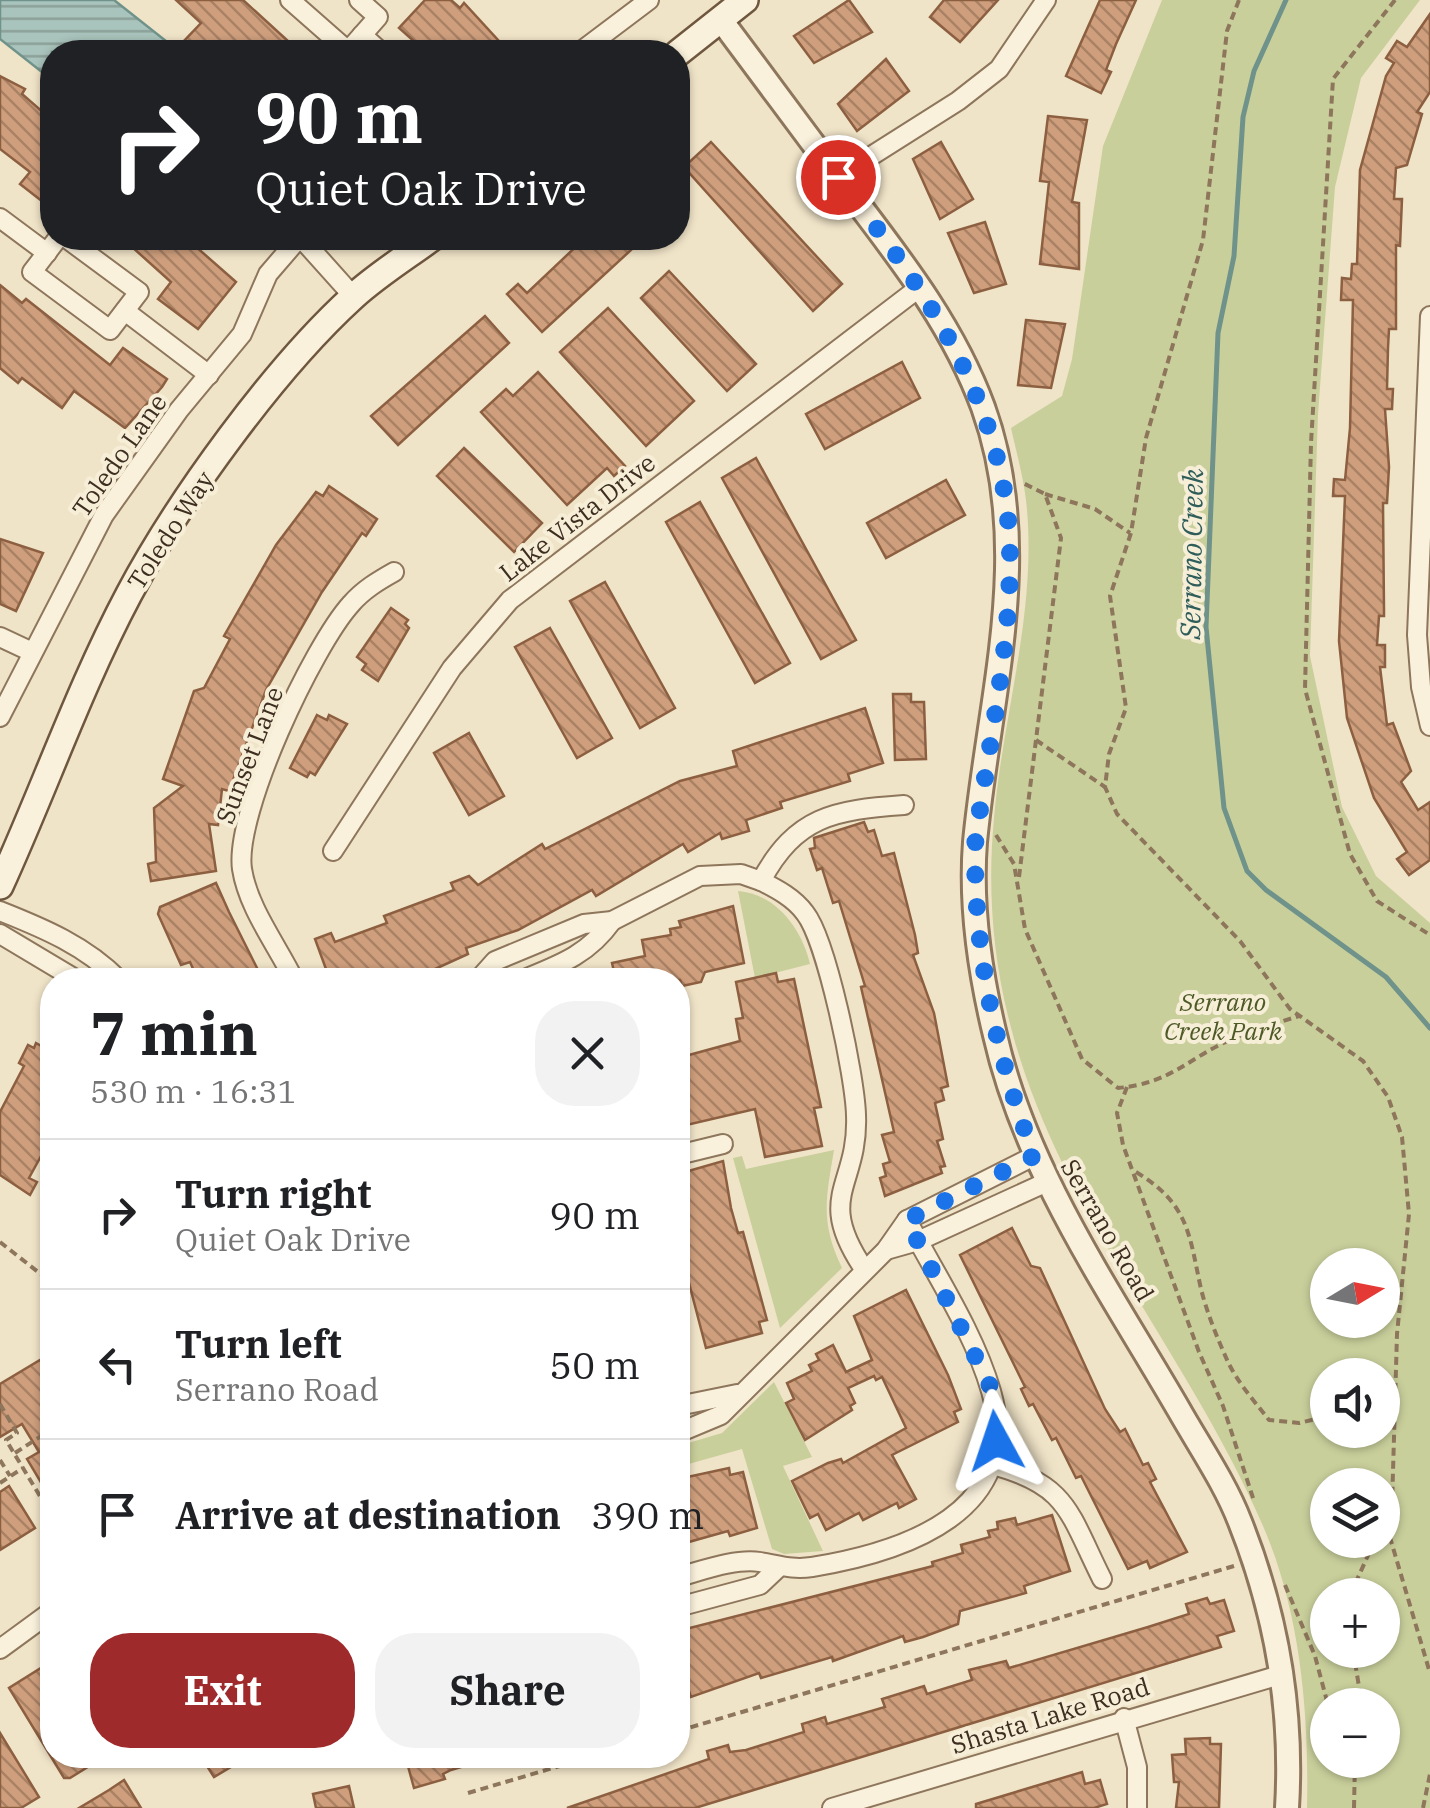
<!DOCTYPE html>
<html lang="en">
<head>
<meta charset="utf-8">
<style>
	:root { --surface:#fff; --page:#f2f2f2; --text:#202124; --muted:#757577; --line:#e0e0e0; --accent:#9e2a2b }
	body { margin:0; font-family:"IBM Plex Serif",serif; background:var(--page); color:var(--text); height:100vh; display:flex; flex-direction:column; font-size:38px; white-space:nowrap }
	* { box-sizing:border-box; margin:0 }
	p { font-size:32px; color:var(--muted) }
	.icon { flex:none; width:55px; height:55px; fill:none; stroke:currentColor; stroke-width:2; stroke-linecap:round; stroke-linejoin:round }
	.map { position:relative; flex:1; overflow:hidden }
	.sheet { position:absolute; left:40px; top:968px; width:650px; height:800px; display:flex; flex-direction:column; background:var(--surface); border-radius:40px; box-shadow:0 2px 8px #0004 }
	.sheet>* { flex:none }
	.hud { position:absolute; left:40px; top:40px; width:650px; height:210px; border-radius:40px; box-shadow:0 2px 8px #0004; background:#202124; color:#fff; overflow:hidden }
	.needle { width:65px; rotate:80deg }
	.controls { position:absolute; left:1310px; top:1248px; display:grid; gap:20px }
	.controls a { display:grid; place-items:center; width:90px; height:90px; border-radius:50%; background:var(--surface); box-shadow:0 2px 8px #0004; font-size:50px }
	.pin { position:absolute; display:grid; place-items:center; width:85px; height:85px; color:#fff; margin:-42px; border:5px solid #fff; border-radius:50%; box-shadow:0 2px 10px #0007 }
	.me { position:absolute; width:110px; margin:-55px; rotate:355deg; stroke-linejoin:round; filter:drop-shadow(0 0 8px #0008) }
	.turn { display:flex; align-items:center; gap:35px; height:210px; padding:0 50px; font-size:45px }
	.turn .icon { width:130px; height:130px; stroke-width:2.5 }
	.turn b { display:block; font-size:70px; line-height:85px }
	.round { display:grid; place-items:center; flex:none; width:105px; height:105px; border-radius:40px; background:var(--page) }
	.summary { display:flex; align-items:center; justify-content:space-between; height:170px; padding:0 50px }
	h1 { font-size:60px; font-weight:800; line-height:75px }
	.button { display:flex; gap:20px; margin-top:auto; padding:20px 50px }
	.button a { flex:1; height:115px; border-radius:40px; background:var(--accent); color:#fff; font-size:40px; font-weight:800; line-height:115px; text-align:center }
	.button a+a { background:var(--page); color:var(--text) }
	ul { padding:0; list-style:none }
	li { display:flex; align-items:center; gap:30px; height:150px; padding:0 50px; border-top:2px solid var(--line) }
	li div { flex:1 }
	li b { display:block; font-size:38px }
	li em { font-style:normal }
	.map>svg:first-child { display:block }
	.green { fill:#c9cf9b; fill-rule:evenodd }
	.water { fill:url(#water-rules); stroke:#6f938a; stroke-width:2.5 }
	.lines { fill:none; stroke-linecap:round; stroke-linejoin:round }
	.stream { stroke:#6f938a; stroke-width:5 }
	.building { fill:url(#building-back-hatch); stroke:#8d5f41; stroke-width:2.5 }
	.minor-casing { stroke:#8d765c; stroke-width:22 }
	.tertiary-casing { stroke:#8d765c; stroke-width:28 }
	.secondary-casing { stroke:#6f573f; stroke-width:30 }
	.path { stroke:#8d765c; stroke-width:4; stroke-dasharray:8 5; stroke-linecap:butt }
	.minor { stroke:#faf1dc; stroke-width:18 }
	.tertiary { stroke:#faf1dc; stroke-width:22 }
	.secondary { stroke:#faf1dc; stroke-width:25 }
	.route { stroke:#1a73e8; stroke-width:18; stroke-dasharray:0 32.4 }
	.labels { text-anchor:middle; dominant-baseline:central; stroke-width:8; stroke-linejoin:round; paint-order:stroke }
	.street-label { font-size:25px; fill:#3d2e20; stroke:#f7eed8 }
	.park-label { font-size:25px; font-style:italic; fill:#4d5a26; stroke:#f7eed8 }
	.water-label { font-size:28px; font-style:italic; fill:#2f5d5a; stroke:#f7eed8 }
</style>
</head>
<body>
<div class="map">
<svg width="1430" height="1808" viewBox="0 0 1430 1808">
	<defs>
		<pattern id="water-rules" width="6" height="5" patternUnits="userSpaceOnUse" patternTransform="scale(2.5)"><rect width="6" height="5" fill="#a9c4bc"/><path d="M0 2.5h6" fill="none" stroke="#8ba098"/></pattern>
		<pattern id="building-back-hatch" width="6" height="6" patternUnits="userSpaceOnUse" patternTransform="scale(2.5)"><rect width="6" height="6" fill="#cf9f7d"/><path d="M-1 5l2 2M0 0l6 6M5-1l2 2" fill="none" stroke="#a98266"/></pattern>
	</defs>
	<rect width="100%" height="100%" fill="#f0e4c8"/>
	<g class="green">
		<path d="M1162 0H1420L1361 78 1335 187 1318 414 1310 656 1342 807 1376 876 1430 923V1808H1307C1309 1714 1301 1614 1263 1526 1190 1357 1062 1214 1013 1035 993 964 987 892 994 818 1003 714 1036 615 1027 510 1025 483 1017 455 1011 428L1062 396 1072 359 1103 146ZM1328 1265H1382V1320H1328ZM1328 1375H1382V1430H1328ZM1328 1485H1382V1540H1328ZM1328 1595H1382V1650H1328ZM1328 1705H1382V1760H1328Z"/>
		<path d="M738 891C777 894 802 930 810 964L755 978Z"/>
		<path d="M834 1150C826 1199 820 1222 842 1268L780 1328 733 1158 742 1156 746 1169Z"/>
		<path d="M774 1382 812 1457 783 1466 823 1551 784 1554 772 1549 742 1449 678 1467V1446L722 1433Z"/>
	</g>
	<path class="water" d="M0 0H114L166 41 173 52H52V80L0 39Z"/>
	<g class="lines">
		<path class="stream" d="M1286 0 1254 71 1243 117 1234 256 1218 333 1206 627 1224 808 1247 871 1266 890 1386 977 1430 1028"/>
	</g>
	<g class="building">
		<path d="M176 0H243L300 52H197L184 41 201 23Z"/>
		<path d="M425 0H451L460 8 464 3 509 52H426L399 28Z"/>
		<path d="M849 0 872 32 814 63 794 36Z"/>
		<path d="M944 0H998L960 42 930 17Z"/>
		<path d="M1100 0H1136L1116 44 1106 70 1111 72 1101 93 1066 76Z"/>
		<path d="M1430 14V92L1417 112 1422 114 1407 165 1396 168 1394 199H1402L1400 246 1396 245V329H1389L1388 348 1387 389H1393L1392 409H1385L1389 467 1387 503H1383L1384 610V616H1379L1377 645H1385V667H1380L1387 725 1393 723 1411 771 1401 782 1418 810 1430 802V860L1409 875 1397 859 1407 852 1374 798 1347 718 1339 641 1345 496H1333L1334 479 1345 480 1350 428 1353 300H1341L1342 278 1351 279 1352 264H1357L1360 170 1386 76 1394 63 1386 58 1397 41 1407 47Z"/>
		<path d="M886 59 909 91 857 131 838 104Z"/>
		<path d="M0 76 25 89 22 94 52 120V209L20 184 30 172 0 149Z"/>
		<path d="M1048 116 1087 120 1072 202 1079 203V269L1040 264 1049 182 1040 181Z"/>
		<path d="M711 142 842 284 813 311 684 167Z"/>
		<path d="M941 142 973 199 940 219 913 159Z"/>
		<path d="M985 222 1006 284 974 293 948 233Z"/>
		<path d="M122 238H186L236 282 198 329 158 299 171 282Z"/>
		<path d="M585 238H644L542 332 507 294 518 284 527 293Z"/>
		<path d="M669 271 756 364 727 391 641 298Z"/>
		<path d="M0 285 22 303 26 299 110 365 123 348 167 379 162 387 125 428 74 391 62 408 22 378 18 383 0 368Z"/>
		<path d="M608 308 694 401 646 446 560 352Z"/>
		<path d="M485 316 509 343 398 445 371 416Z"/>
		<path d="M1026 320 1065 324 1051 388 1018 385Z"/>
		<path d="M902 362 920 398 825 449 806 414Z"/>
		<path d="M538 372 625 466 614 476 607 468 567 505 481 412 506 389 513 396Z"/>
		<path d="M464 448 542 523 514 552 437 476Z"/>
		<path d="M756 458 856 640 821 659 722 478Z"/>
		<path d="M946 480 965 515 886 558 867 523Z"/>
		<path d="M329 486 377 519 366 536 362 533 322 592 266 690 229 791 222 789 218 825 209 824 216 871 151 881 148 864 156 862 154 808 183 786 163 779 194 691 204 688 230 639 224 636 276 545 316 492 323 496Z"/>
		<path d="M700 502 790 663 755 683 666 522Z"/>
		<path d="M0 539 43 553 16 611 0 604Z"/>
		<path d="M605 582 675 708 640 728 570 601Z"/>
		<path d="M391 608 408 620 405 624 409 628 378 681 362 670 366 664 357 657Z"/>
		<path d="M550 628 612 738 577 758 515 647Z"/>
		<path d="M893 694H911V702H924L926 759 895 760Z"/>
		<path d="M865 708 883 763 848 774 850 781 780 802 782 808 746 820 749 831 722 839 720 833 688 852 683 844 596 896 592 890 518 930 466 948 468 954 411 980H330L315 939 331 933 335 942 387 923 384 916 454 890 451 883 469 876 478 885 542 844 545 849 680 781 737 766 733 751Z"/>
		<path d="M317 715 327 720 329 715 347 724 315 775 310 772 307 777 290 768Z"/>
		<path d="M469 733 504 796 469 815 434 753Z"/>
		<path d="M864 822 868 832 874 830 882 856 894 853 915 935 918 953 913 955 934 1013 948 1086 941 1088 944 1100 935 1103 943 1139 937 1141 945 1166 940 1167 942 1173 885 1196 880 1178 886 1176 883 1164 890 1162 882 1135 894 1132 861 987 865 986 839 901 833 903 822 868 817 870 810 849 815 848 814 838Z"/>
		<path d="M216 883 229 912 263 980H198L190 962 181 965 158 914 160 907Z"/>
		<path d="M733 906 744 963 705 972 701 982 682 986 680 980H616L612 963 645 956 642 940 671 935 670 929 681 927 679 921Z"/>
		<path d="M776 973 778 982 794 979 821 1107 814 1108 822 1146 765 1157 755 1109 678 1127V1058L740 1041 736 1019 743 1018 736 982Z"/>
		<path d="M36 1043 52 1052V1136L29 1178 37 1182 30 1195 0 1175V1112L24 1066 19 1063 28 1045 34 1048Z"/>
		<path d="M723 1161 731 1208 738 1233 743 1232 767 1320 759 1322 762 1333 706 1348 678 1241V1174Z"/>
		<path d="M1012 1228 1031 1266 1040 1268 1105 1409 1120 1432 1125 1429 1143 1465 1148 1463 1156 1479 1150 1482 1187 1552 1150 1568 1147 1561 1128 1569 1081 1476 1076 1478 1056 1438 1052 1440 1033 1404 1029 1406 1021 1389 1025 1387 960 1255Z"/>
		<path d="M906 1290 948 1375 961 1409 954 1412 958 1422 892 1455 916 1499 899 1508 897 1503 863 1520 859 1513 826 1530 818 1514 810 1518 792 1481 828 1463 841 1459 843 1463 906 1428 882 1377 876 1380 874 1376 848 1388 855 1403 850 1406 852 1410 805 1440 786 1403 794 1399 787 1383 812 1371 809 1365 819 1360 816 1354 833 1345 846 1372 872 1360 854 1316Z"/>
		<path d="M40 1360 52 1380V1501L27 1459 39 1452 22 1424 0 1437V1384Z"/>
		<path d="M729 1468 730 1475 743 1472 757 1528 730 1536 728 1531 678 1545V1479Z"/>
		<path d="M9 1486 35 1528 0 1550V1492Z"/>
		<path d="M1052 1515 1070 1571 1024 1586 1026 1593 960 1611 958 1624 923 1637 905 1642 903 1636 833 1661 832 1657 761 1678 759 1673 691 1697 689 1691 678 1694V1631L933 1566 932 1562 963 1553 961 1545 990 1537 988 1531 998 1529 997 1522 1015 1518 1017 1525Z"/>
		<path d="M1207 1598 1210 1604 1224 1600 1234 1631 1217 1636 1221 1647 695 1808H567L709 1759 707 1751 728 1745 730 1752 746 1750 804 1732 802 1724 825 1717 827 1724 885 1707 882 1699 924 1686 927 1694 972 1680 969 1670 1006 1661 1009 1668 1148 1627 1189 1614 1186 1604Z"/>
		<path d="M52 1661V1755H107L70 1778H64L9 1688Z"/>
		<path d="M0 1733 39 1797 21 1808H0Z"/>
		<path d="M1210 1738V1744H1221L1219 1808H1176L1179 1782H1174L1172 1755 1186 1754 1185 1739Z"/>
		<path d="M200 1755H251L214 1777Z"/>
		<path d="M421 1755H487L488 1759 451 1770 443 1774 445 1779 414 1788 406 1759Z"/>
		<path d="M1082 1772 1085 1784 1100 1780 1107 1804 1094 1808H976V1804Z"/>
		<path d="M124 1780 141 1808H79L109 1790Z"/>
		<path d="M349 1786 354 1808H316L313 1794Z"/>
	</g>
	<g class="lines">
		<g class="minor-casing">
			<g id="minor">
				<path d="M290 0 348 51 378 17 359 0"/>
				<path d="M362 35 381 52"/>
				<path d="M580 52 649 0"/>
				<path d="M838 177 958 101 999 69 1046 0"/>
				<path d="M0 218 47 253"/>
				<path d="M58 238 32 272 110 330 139 292 66 238"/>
				<path d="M301 238 353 296"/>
				<path d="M125 311 209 375"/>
				<path d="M1430 316 1417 635 1421 687 1430 726"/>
				<path d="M0 637 32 652"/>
				<path d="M0 717 104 515 179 410 242 334 268 274 299 238"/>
				<path d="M333 851 452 668 510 600 920 287"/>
				<path d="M761 881C777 889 794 898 805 913 827 941 855 1077 856 1115 859 1187 814 1195 864 1269"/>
				<path d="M0 911C43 928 86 946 119 980"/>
				<path d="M0 934 77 980"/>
				<path d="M294 980C277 945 248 908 242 869 234 813 313 646 351 604 363 590 378 581 394 572"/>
				<path d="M478 980 495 961 584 924 612 921 700 876 741 874 761 881C796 816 834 810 904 805"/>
				<path d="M522 980C559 965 588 955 612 921"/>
				<path d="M678 1155 723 1144"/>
				<path d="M886 1250 918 1241 1047 1182"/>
				<path d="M678 1356 679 1360"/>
				<path d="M678 1406 737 1394"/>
				<path d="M678 1433 721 1415 886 1250 907 1220 1034 1156"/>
				<path d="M989 1464C1068 1484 1068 1511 1102 1579"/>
				<path d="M678 1577C701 1571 735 1558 760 1562 779 1565 792 1570 812 1567 904 1552 1026 1512 991 1391 974 1332 935 1274 907 1220"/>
				<path d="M678 1607 760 1585 778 1568"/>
				<path d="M0 1649 52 1611"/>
				<path d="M1124 1718 1137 1767V1808"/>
				<path d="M832 1808 1283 1674"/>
			</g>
		</g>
		<g class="tertiary-casing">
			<path id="tertiary" d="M721 20C760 72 799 125 838 177 893 250 951 320 983 407 1035 551 989 695 975 842 970 906 980 973 995 1035 1026 1172 1110 1291 1179 1410 1200 1447 1225 1483 1240 1522 1277 1615 1293 1708 1287 1808"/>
		</g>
		<g class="secondary-casing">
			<g id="secondary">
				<path d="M678 53 745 0"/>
				<path d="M0 886C44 790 79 688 129 594 179 500 274 369 353 297 377 275 406 257 432 238"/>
			</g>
		</g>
		<g class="path">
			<path d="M1239 0 1227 31 1203 240 1146 438 1131 533 1110 596 1126 708 1109 754 1105 787 1117 814 1240 941 1290 1009 1363 1061 1388 1097 1402 1137 1409 1214 1397 1334 1392 1506 1382 1525"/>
			<path d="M1395 0 1333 79 1311 443 1305 689 1350 854 1377 901 1430 935"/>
			<path d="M1045 494 1095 509 1130 533"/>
			<path d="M1036 740 1105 787"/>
			<path d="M996 835 1014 864 1025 929 1082 1059 1118 1088C1172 1083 1188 1058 1232 1039 1253 1030 1277 1023 1299 1016"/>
			<path d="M1019 877 1061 538 1045 494 1023 483"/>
			<path d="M1127 1087 1117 1113 1123 1145 1199 1352 1223 1406 1254 1501"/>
			<path d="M1136 1172C1189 1204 1189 1234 1201 1289 1207 1313 1218 1340 1228 1362 1238 1383 1255 1402 1269 1420L1299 1423 1328 1416"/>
			<path d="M0 1242 52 1283"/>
			<path d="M0 1404 17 1433 6 1440 52 1516"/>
			<path d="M15 1453 52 1429"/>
			<path d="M0 1460 10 1476"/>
			<path d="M0 1483 23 1468"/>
			<path d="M1386 1524 1430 1673"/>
			<path d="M1285 1585 1315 1656 1328 1705"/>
			<path d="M1350 1595 1375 1540"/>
			<path d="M1353 1650 1362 1705"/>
			<path d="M678 1731 1234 1566"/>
			<path d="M468 1793 597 1755"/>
			<path d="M1354 1808 1355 1760"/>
			<path d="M1423 1808 1430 1774"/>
		</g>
		<use href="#minor" class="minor"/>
		<use href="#tertiary" class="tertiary"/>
		<use href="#secondary" class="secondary"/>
	</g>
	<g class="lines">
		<path class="route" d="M838 177C928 293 1012 412 1010 565 1009 658 987 753 975 845 974 954 996 1054 1034 1156L907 1220 990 1386 996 1441"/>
	</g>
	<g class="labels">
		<g class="street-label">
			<text transform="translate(119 455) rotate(-55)">Toledo Lane</text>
			<text transform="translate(577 517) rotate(-38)">Lake Vista Drive</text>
			<text transform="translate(170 530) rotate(-57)">Toledo Way</text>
			<text transform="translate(249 755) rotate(-69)">Sunset Lane</text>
			<text transform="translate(1108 1230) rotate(60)">Serrano Road</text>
			<text transform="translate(1050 1715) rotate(-17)">Shasta Lake Road</text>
		</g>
		<g class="park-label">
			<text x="1223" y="1001">Serrano<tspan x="1223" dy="29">Creek Park</tspan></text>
		</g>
		<g class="water-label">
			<text transform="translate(1191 554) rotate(-89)">Serrano Creek</text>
		</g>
	</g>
</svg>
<div class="controls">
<a><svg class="needle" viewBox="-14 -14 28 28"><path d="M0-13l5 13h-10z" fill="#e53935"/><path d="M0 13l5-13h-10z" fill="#757577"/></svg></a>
<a><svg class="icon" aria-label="sound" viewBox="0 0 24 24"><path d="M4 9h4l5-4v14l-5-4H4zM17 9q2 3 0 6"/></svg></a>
<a><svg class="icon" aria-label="layers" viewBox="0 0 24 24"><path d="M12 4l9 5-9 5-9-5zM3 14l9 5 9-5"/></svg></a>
<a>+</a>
<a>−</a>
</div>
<div class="pin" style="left:838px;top:177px;background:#d93025"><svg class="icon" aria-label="arrive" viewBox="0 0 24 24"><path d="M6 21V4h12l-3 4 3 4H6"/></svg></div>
<svg class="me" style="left:996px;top:1441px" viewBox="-20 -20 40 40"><path d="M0-17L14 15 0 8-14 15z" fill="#1a73e8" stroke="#fff" stroke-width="4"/></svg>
<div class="hud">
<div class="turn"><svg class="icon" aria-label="right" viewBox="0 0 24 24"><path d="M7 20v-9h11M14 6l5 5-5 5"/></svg><div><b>90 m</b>Quiet Oak Drive</div></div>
</div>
<section class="sheet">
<div class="summary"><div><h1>7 min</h1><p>530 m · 16:31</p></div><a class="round"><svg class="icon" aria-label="close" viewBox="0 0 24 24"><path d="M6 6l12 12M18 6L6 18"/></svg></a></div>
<ul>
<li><svg class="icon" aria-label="right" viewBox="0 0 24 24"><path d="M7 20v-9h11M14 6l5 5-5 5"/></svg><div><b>Turn right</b><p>Quiet Oak Drive</p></div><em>90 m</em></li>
<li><svg class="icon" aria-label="left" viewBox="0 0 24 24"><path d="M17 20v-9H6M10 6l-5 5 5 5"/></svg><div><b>Turn left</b><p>Serrano Road</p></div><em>50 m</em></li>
<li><svg class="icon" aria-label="arrive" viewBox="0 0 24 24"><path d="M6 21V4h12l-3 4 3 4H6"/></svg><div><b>Arrive at destination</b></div><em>390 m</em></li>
</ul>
<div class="button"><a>Exit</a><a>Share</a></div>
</section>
</div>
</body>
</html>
